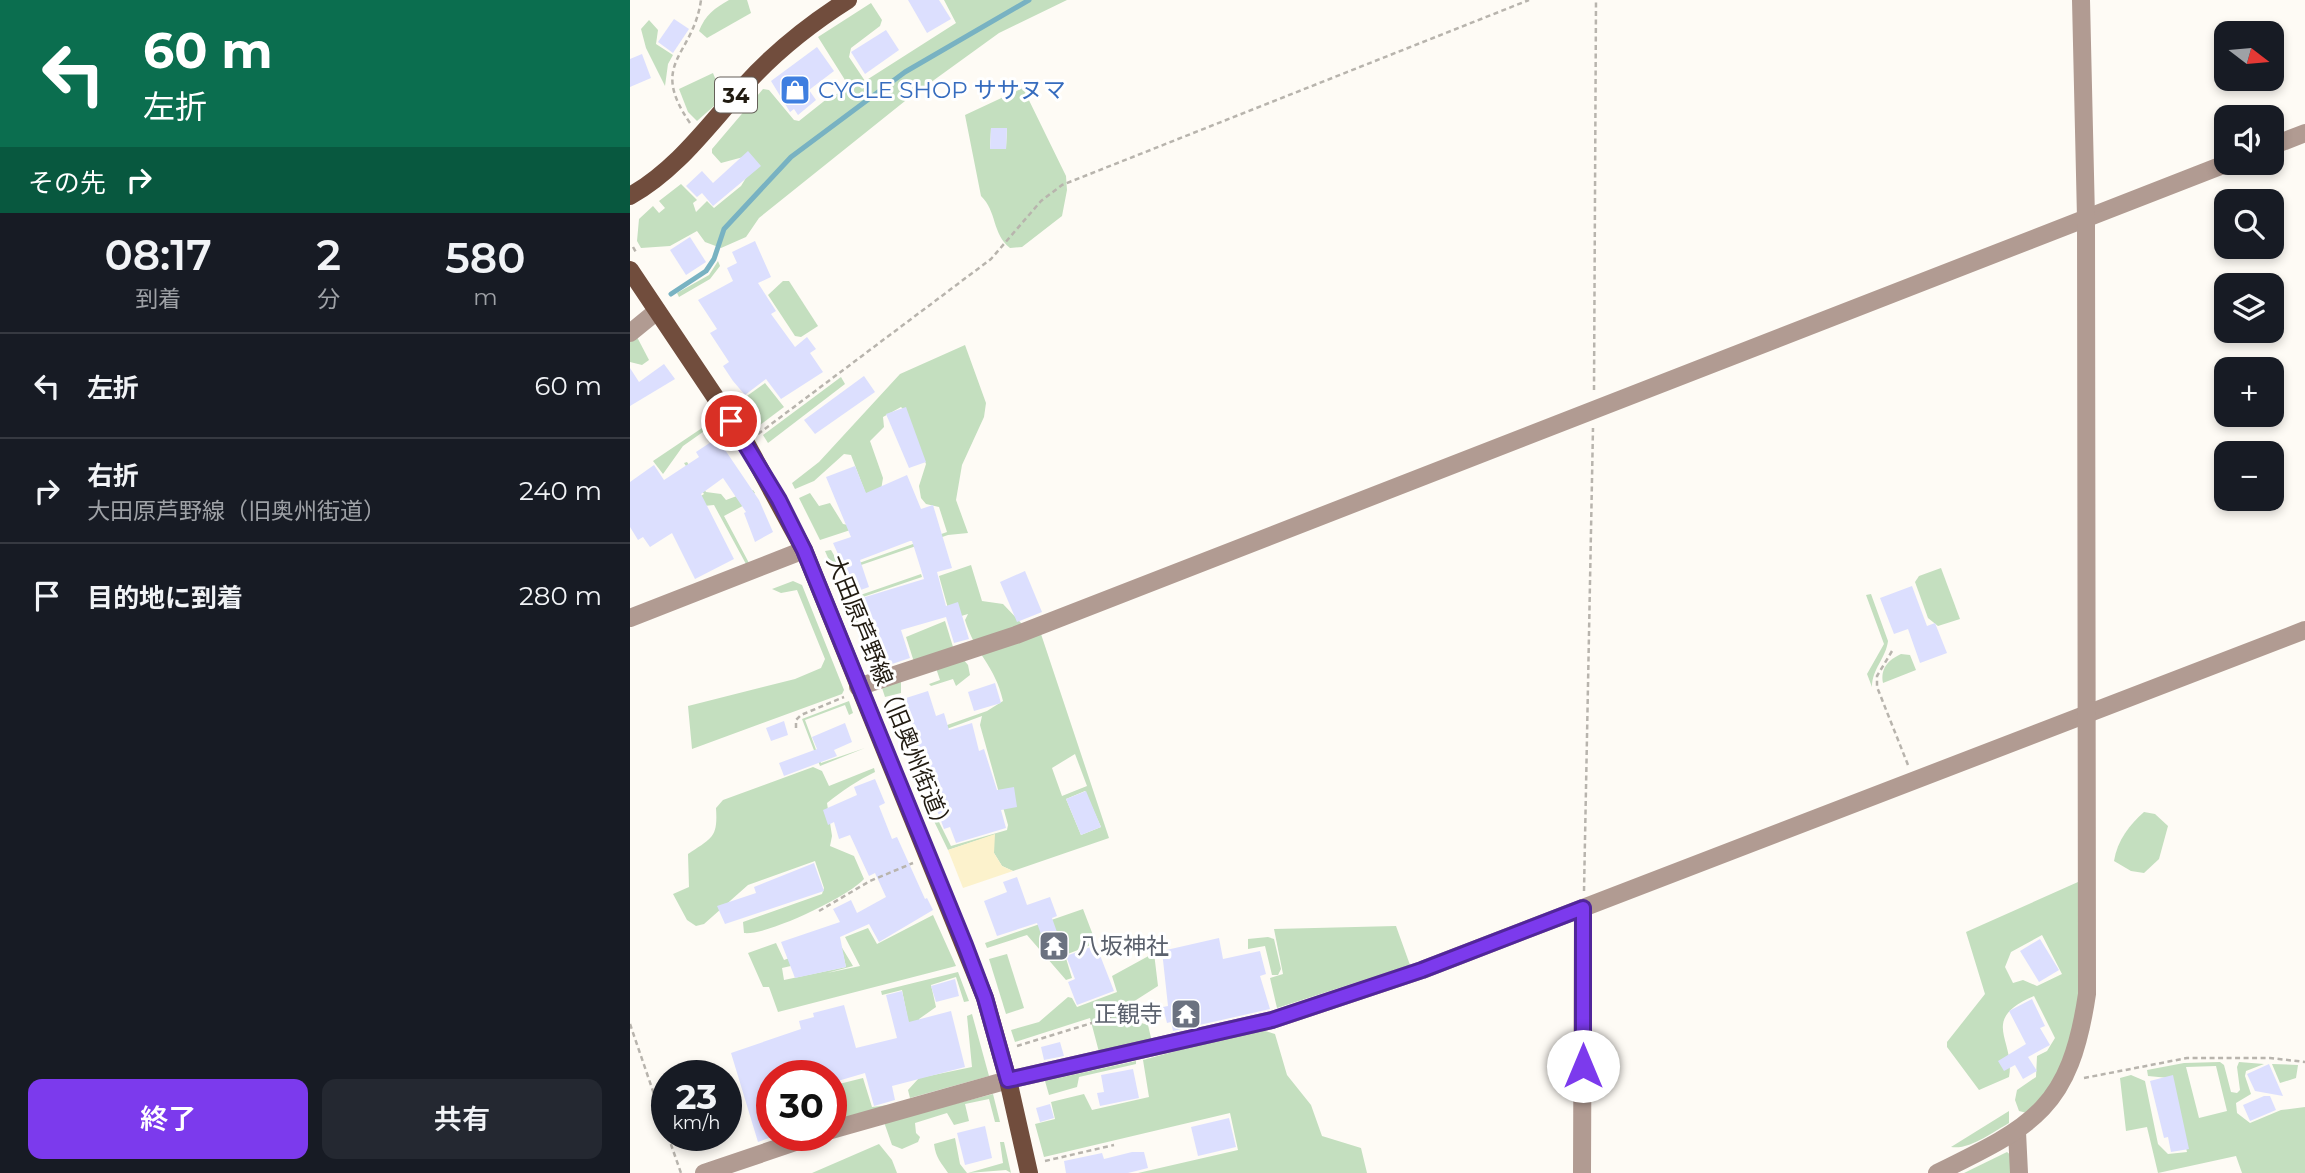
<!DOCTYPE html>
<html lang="ja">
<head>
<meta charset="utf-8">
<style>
	:root { --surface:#171b24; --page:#242831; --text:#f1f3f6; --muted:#9ea1a6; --line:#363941; --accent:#7c3aed }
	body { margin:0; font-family:Montserrat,"Noto Sans JP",sans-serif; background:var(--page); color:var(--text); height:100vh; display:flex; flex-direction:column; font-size:26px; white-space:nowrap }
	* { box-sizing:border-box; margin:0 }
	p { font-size:23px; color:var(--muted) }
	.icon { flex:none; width:38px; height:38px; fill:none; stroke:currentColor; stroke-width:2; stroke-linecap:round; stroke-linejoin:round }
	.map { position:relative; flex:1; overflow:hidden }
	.panel { display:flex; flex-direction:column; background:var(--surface); width:630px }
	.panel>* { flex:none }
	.top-card { background:#0b6e4f; color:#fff; overflow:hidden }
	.needle { width:46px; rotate:106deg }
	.controls { position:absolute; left:1584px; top:21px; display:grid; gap:14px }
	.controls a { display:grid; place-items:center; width:70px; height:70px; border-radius:14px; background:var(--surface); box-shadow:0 4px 10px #0003; font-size:35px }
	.speed { position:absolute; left:21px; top:1060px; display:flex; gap:14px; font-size:35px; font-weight:700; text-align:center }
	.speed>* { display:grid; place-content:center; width:91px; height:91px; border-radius:50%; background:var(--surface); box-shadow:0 4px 10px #0003; line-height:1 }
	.speed small { font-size:18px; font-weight:400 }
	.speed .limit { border:10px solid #d22; background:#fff; color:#111 }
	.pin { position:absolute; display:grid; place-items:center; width:60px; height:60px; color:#fff; margin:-30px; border:4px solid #fff; border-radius:50%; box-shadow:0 2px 7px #0007 }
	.me { position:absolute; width:77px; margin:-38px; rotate:0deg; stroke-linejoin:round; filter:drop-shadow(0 0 5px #0008) }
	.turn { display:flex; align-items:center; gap:24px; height:147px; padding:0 28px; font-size:32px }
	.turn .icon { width:91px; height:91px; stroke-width:2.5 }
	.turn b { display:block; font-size:49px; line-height:60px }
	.then { display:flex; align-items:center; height:66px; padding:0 28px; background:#0003; gap:14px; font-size:26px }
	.eta { display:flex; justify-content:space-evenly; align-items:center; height:119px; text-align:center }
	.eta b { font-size:42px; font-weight:600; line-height:49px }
	.primary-button { display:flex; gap:14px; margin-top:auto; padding:14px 28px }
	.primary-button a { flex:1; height:80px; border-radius:14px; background:var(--accent); color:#fff; font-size:28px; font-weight:600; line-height:80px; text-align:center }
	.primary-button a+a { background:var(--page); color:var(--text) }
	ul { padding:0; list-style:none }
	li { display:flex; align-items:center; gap:21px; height:105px; padding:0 28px; border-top:2px solid var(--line) }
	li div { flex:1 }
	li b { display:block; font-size:26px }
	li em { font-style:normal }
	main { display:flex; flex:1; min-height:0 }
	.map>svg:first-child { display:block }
	.green { fill:#c4dfbf; fill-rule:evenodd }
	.sand { fill:#fcf2cc }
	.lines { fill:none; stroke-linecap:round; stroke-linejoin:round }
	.stream { stroke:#78b2c2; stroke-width:5 }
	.building { fill:#dcdffe }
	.path { stroke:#b8b4ad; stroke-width:2.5; stroke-dasharray:5 3.5; stroke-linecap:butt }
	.minor { stroke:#b19b92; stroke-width:18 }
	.major { stroke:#714d3d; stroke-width:18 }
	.route-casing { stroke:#51269a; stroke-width:18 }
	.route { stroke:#7c3aed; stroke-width:12 }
	.labels { text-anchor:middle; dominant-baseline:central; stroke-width:6; stroke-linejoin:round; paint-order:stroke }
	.shield { fill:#fff; stroke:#645f58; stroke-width:2 }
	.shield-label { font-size:21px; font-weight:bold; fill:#211b11 }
	.shop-label { font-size:23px; fill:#366cbe; stroke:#fff; text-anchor:start }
	.street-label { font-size:23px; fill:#211b11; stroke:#fff }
	.worship-label { font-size:23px; fill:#5b616d; stroke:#fff; text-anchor:start }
</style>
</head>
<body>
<main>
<section class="panel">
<div class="top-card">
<div class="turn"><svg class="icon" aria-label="left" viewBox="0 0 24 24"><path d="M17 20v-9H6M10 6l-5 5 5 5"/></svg><div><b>60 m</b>左折</div></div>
<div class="then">その先<svg class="icon" aria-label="right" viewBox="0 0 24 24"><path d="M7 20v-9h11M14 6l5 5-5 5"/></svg></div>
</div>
<div class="eta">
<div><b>08:17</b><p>到着</p></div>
<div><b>2</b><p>分</p></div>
<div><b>580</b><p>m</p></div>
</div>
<ul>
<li><svg class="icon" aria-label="left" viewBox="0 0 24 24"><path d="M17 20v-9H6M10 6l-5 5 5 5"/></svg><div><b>左折</b></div><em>60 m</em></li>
<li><svg class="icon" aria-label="right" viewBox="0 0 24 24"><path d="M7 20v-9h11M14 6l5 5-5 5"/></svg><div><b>右折</b><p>大田原芦野線（旧奥州街道）</p></div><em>240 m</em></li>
<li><svg class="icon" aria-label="arrive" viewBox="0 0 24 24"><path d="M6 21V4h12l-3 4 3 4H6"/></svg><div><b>目的地に到着</b></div><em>280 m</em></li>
</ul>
<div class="primary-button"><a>終了</a><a>共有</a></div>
</section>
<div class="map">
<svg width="1675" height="1173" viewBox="0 0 1675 1173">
	<rect width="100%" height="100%" fill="#fefbf5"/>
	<g class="green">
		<path d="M99 0H117L121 13 77 38 69 31C75 15 85 8 99 0Z"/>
		<path d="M314 0H437L369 33 275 101 129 218 116 237 91 248 75 242 67 231 40 246 11 248 7 241 9 219 23 206 29 213 35 208 29 201 51 184 67 200 63 203 66 212 77 201 84 208 111 186 124 165 117 156 91 163 82 153V149L133 89 139 90 164 120 169 121 198 98 220 88 188 37 241 3 252 20 250 26 221 48 219 57 235 81 326 23Z"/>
		<path d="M19 20 28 30 26 44 43 55 38 64 35 86 16 48 11 29Z"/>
		<path d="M83 73 93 98 67 121 58 112 49 89Z"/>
		<path d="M393 88 436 176 437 190 432 216 392 247 380 248C362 234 367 211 351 196L335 115ZM361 128H377L376 149H360Z"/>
		<path d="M88 261 90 266 80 279 49 297 47 293 79 275Z"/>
		<path d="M153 281H159L188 326 171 337 165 336 138 295Z"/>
		<path d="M7 337 19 360 12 365 0 362V342Z"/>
		<path d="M335 345 356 403 354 417 332 465 326 500 338 533 318 535 205 574 195 551 201 550 212 569 317 532 309 507 296 504 291 498 289 486 296 464 276 412 271 407 253 417 254 427 240 441 253 478 251 490 263 516 190 540 169 498 180 493 189 506 200 503 213 524 218 525 237 497 221 455 214 454 184 481 165 489 162 483 189 462 270 374Z"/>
		<path d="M211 377 215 384 138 443 133 435Z"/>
		<path d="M135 383 154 407 130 425H125L110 401Z"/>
		<path d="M78 424 80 427 53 446 33 474 23 461Z"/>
		<path d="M57 462 76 492 91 494 96 500 123 490 125 493 118 497 120 502 94 516 119 563 116 564 84 505 63 507 35 519 74 494 54 463Z"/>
		<path d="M341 565 352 601 373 604 392 624 411 634 479 838 383 871 372 866 364 853V835L318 850 302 817 306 816 321 846 377 830 378 825 350 725 352 716 314 730 317 737 289 749 274 750 260 712 272 708 283 737 357 711 373 701C365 665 345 654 335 620L338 614 321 619 309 576ZM445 754 457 786 432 796 422 768ZM455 791 471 827 451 835 436 799Z"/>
		<path d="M1311 568 1330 619 1308 626 1298 618 1285 582 1289 576Z"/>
		<path d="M291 574 292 577 221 601 233 636 229 637 216 600Z"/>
		<path d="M163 581 172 585 214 690 212 694 62 749 58 706 165 679 191 668 195 659 167 590 151 593 142 589Z"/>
		<path d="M1241 594 1258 641C1256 658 1242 669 1242 687L1237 674 1254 644 1236 595Z"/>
		<path d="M315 621 324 650 284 662 276 637Z"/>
		<path d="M1271 654 1280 655 1286 670 1253 683C1250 669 1258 660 1271 654Z"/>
		<path d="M333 659 338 665 340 675 326 686 323 679 301 686 299 684 310 680 306 668Z"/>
		<path d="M271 682V693L255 697 251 685Z"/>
		<path d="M219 701 223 713 219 715 215 705 175 720 191 763 235 748 190 766 172 719Z"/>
		<path d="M183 767 192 771 199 786 244 768 245 772C228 780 212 791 197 803L202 836 200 846 224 856 234 879C219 896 137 936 114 933L113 922 192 894 194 888 185 861 118 885 74 924 66 926 57 920 43 894 59 887 58 854C82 838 88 838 86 808L93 800Z"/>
		<path d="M1514 812 1525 814 1538 826 1529 859 1514 873 1501 871 1484 861C1487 841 1500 824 1514 812Z"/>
		<path d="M1448 882 1453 886V983L1444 1031 1422 1089 1397 1113 1389 1111 1385 1100 1387 1090 1406 1077 1407 1056 1417 1051 1425 1038 1404 996C1348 1020 1386 1040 1379 1077L1349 1090 1317 1047V1042L1355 994 1336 932ZM1412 935 1432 974 1407 986 1393 980 1383 983 1375 967 1381 952Z"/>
		<path d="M453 909 466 943 435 955 442 978 436 980 397 935 357 948 355 943Z"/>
		<path d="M303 915 326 966 148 1012 139 987H133L118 953 146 943 154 960 194 946H211L223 966 197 973 230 966 215 937 238 928 247 944ZM213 954 216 967 154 980 152 968Z"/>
		<path d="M766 926 780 965 647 1008 640 978 653 974 644 929Z"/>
		<path d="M638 937 644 939 651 969 648 975H642L635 946 618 949V939Z"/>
		<path d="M524 953 528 986 492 1009 498 1019 518 1025 522 1042 469 1052 460 1018 385 1042 381 1030 409 1022 438 997 442 998 447 1007 487 992 482 976Z"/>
		<path d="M377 954 394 1008 376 1014 359 959Z"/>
		<path d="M328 972 339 1001 334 1002 326 977 301 985 306 1007 289 1019 291 1030 280 1031 272 990 252 995 251 991Z"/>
		<path d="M342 1014 359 1076 280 1098 278 1090 289 1078 342 1067 337 1016Z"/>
		<path d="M628 1029 645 1034 657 1075 681 1105 692 1136 731 1148 737 1173H508L608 1150 600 1113 414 1157 405 1124 425 1119 421 1102 454 1094 462 1110 519 1097 513 1060Z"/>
		<path d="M506 1061V1064L449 1077 447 1087 419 1095 415 1081Z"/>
		<path d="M1590 1062 1594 1065 1601 1092 1607 1093 1610 1090 1607 1067 1609 1062 1634 1064 1616 1071 1615 1076 1621 1094 1606 1103 1607 1113 1620 1123 1651 1110 1675 1107V1173H1612L1606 1156 1528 1173 1517 1127 1496 1131 1490 1078 1501 1075 1515 1081 1528 1144 1538 1154 1557 1152 1539 1078 1518 1076 1517 1070 1554 1063ZM1586 1066 1597 1111 1569 1118 1556 1067Z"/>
		<path d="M1642 1064 1668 1065 1666 1078 1650 1083Z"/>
		<path d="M233 1078 242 1107 267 1104 201 1122V1086Z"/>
		<path d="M363 1094 370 1122H365L359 1099 335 1104 339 1121 324 1125 317 1113 285 1123 286 1133 290 1137 288 1142 272 1149 262 1145 254 1122Z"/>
		<path d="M1379 1111V1123C1363 1132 1340 1150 1321 1147Z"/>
		<path d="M325 1138 330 1164 337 1173H318C311 1162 306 1159 304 1144Z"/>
		<path d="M370 1142H374L381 1173 376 1170 338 1173 373 1163Z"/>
		<path d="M249 1144 262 1160 267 1173H182Z"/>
		<path d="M1377 1152 1383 1157 1382 1173H1334Z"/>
	</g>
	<path class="sand" d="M365 834 364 853 372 866 383 871 333 888 318 850Z"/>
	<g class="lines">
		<path class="stream" d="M41 294 76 271 84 259 94 229 161 157 275 72 399 0"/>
	</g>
	<g class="building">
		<path d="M278 0H309L321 19 297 33Z"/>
		<path d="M44 19 59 29 43 53 28 42Z"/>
		<path d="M256 30 269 50 235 74 221 52Z"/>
		<path d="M187 47 204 71 179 90 186 100 168 115 164 109 160 112 141 81Z"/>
		<path d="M12 54 21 78 0 87V59Z"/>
		<path d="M361 128H377L376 149H360Z"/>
		<path d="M118 151 131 166 83 206 72 193 67 197 56 186 72 171 83 183Z"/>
		<path d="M60 237 76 262 56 275 40 250Z"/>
		<path d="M125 241 141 277 128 283 146 311 141 314 165 347 177 337 186 349 180 353 193 372 151 399 136 379 115 395 103 381 93 366 99 362 80 333 87 329 68 300 103 281 97 268 107 263 102 252Z"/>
		<path d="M34 364 45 379 0 406V368L9 382Z"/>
		<path d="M234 376 245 392 185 434 174 420Z"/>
		<path d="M276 407 296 462 279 468 256 414Z"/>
		<path d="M87 438 129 500 143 532 125 542 114 513 116 512 93 478 71 494 104 559 65 579 42 533 20 547 13 537 8 540 0 527V482L24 465 34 480 69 457 66 452Z"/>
		<path d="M225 466 236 493 277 475 291 509 303 505 322 568 307 572 316 606 328 602 339 639 324 643 316 617 271 630 280 658 244 670 239 654 245 651V648L232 598 294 579 282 541H280L230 560 239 587 225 592 203 543 221 537 196 477Z"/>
		<path d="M395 571 412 612 387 622 370 582Z"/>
		<path d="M1282 586 1297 626 1305 623 1317 653 1290 663 1278 629 1264 634 1250 598Z"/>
		<path d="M365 683 371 703 344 711 338 692Z"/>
		<path d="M298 691 306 716 314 713 319 730 342 723 349 751 354 749 367 790 384 787 387 807 371 810 376 828 326 843 320 827 314 829 288 759 292 757 273 699Z"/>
		<path d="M154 721 158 735 141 741 136 728Z"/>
		<path d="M215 723 222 742 204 750 207 756 154 776 149 763 187 749 182 737Z"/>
		<path d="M245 779 255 803 249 806 262 839 267 837 295 899 297 898 303 910 249 942 239 924 210 937 216 967 165 978 151 942 210 922 203 909 221 900 227 913 256 897 245 873 239 876 220 835 209 839 204 822 198 825 193 810 227 795 224 787Z"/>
		<path d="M456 791 471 827 451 835 436 799Z"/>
		<path d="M184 863 194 891 95 924 87 906 126 893 124 887Z"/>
		<path d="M387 877 397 905 420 897 427 916 422 918 433 949 421 953 417 951 407 923 367 936 354 901 377 892 373 882Z"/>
		<path d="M589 938 593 959 630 951 636 974 630 976 640 1009 543 1031 541 1022 537 1023 533 1007 538 1006 532 951Z"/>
		<path d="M1410 939 1429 970 1409 982 1390 951Z"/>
		<path d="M466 945 484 991 447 1005 438 982 445 979 436 956Z"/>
		<path d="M325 979 329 996 306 1002 301 986Z"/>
		<path d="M272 991 279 1022 321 1011 335 1067 262 1086 265 1100 244 1106 235 1073 201 1083V1076H142V1137L128 1142 101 1053 171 1029 169 1021 184 1017 183 1013 214 1005 226 1048 267 1038 256 995Z"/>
		<path d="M1402 999 1415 1026 1410 1028 1420 1045 1398 1057 1407 1071 1393 1079 1385 1065 1374 1071 1368 1061 1396 1044 1379 1011Z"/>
		<path d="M430 1042 434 1056 414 1060 411 1047Z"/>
		<path d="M1639 1064 1653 1096 1625 1091 1617 1074Z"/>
		<path d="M503 1069 509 1098 470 1106 467 1093 474 1092 471 1075Z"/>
		<path d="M1543 1075 1559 1149 1541 1152 1538 1137 1534 1138 1520 1081Z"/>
		<path d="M1634 1096H1640L1646 1110 1620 1121 1613 1105Z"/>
		<path d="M420 1104 424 1118 410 1122 406 1108Z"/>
		<path d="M599 1118 606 1147 568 1156 561 1127Z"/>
		<path d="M355 1126 362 1158 335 1165 327 1133Z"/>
		<path d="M502 1152H514L518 1168 498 1173H436L434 1161 472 1153 474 1159Z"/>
	</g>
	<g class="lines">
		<g class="path">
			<path d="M60 123C18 62 63 57 71 0"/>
			<path d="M3 247 7 254"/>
			<path d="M964 390 966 0"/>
			<path d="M128 434 361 259 411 201 432 185 899 0"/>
			<path d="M1262 651 1247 676V687L1278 765"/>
			<path d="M166 728V720L171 715 214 697"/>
			<path d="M954 891 963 428"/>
			<path d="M189 911 240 881 283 863"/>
			<path d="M0 1024 37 1132"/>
			<path d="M387 1046 488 1015 511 1019 532 1015"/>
			<path d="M1454 1078 1557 1058H1640L1675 1062"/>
			<path d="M38 1136 51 1173"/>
			<path d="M415 1161 484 1145"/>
		</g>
		<g class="minor">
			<path d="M1642 146 1675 133"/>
			<path d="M0 333 27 311"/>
			<path d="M0 618 174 550"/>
			<path d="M228 687 386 635 1598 163"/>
			<path d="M201 1130 378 1080 642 1020 792 970 1675 630"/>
			<path d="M1387 1132 1389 1173"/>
			<path d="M74 1173 183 1136"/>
			<path d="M952 1173 953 908"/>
			<path d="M1307 1173C1405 1125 1440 1108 1457 994L1456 218 1451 0"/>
		</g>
		<g class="major">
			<path d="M0 196C48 169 79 124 115 85 145 52 180 24 218 0"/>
			<path d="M0 270 116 443 174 550 355 998 378 1080 399 1173"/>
		</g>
	</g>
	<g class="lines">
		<g class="route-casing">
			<path id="route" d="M101 421 149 500 174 550 335 945 355 998 378 1080 642 1020 792 970 953 908V1066"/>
		</g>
		<use href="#route" class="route"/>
	</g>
	<defs>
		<g id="shop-square" transform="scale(1.575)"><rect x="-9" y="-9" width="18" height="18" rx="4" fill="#3f7fe0" stroke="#fff"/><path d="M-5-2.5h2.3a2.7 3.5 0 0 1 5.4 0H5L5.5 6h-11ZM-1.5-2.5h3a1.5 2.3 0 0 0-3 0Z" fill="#fff"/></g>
		<g id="temple-square" transform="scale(1.575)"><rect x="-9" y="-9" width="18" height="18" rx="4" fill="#6b7280" stroke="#fff"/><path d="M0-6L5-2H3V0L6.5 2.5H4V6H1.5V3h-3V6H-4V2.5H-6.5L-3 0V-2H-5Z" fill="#fff"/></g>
	</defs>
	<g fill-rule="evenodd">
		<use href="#shop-square" x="165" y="90"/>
		<use href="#temple-square" x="424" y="946"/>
		<use href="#temple-square" x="556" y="1014"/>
	</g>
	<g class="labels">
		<rect class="shield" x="85" y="77.5" width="42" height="35" rx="5"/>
		<g class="shield-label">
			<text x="106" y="95">34</text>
		</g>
		<g class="shop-label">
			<text x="188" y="90">CYCLE SHOP ササヌマ</text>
		</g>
		<g class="street-label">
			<text transform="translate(260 695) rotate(68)">大田原芦野線（旧奥州街道）</text>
		</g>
		<g class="worship-label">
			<text x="447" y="946">八坂神社</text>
			<text x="533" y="1014" text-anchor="end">正観寺</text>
		</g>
	</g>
</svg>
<div class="controls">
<a><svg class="needle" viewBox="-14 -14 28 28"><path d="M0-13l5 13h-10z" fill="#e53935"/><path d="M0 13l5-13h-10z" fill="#9ea1a6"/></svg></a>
<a><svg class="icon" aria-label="sound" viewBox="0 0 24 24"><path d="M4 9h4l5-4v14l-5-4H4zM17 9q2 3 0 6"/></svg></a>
<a><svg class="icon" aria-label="search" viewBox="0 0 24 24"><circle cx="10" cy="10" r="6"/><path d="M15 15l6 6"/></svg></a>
<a><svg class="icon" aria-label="layers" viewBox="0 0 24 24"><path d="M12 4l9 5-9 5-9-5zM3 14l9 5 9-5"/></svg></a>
<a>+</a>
<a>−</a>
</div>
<div class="speed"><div>23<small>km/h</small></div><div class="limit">30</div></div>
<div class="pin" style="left:101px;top:421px;background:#d93025"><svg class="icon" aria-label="arrive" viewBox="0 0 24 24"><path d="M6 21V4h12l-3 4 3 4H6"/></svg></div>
<svg class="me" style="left:953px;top:1066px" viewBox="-20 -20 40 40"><circle r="19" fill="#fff"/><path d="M0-13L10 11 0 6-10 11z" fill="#7c3aed"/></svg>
</div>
</main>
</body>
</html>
